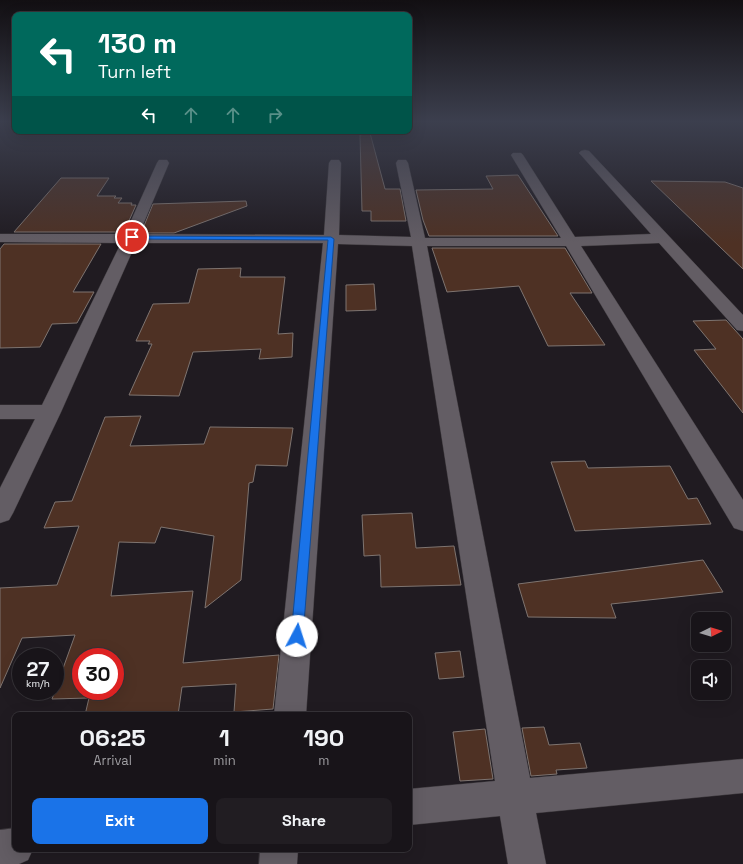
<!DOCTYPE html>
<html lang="en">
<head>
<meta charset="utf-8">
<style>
	:root { --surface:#181419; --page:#211d22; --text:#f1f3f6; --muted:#9f9ea2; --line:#363338; --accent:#1a73e8 }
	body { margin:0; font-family:"Space Grotesk",sans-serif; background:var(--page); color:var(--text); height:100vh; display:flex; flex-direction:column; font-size:15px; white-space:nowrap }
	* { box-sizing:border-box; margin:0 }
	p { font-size:13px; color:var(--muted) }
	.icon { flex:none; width:22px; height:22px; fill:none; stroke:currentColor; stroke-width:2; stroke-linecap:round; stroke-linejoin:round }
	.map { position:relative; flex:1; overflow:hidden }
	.side { position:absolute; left:12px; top:712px; width:400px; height:140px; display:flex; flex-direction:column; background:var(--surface); border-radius:8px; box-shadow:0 4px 16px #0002,0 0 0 1px var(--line) }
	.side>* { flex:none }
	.guide { position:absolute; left:12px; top:12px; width:400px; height:122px; border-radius:8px; box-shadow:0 4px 16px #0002,0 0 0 1px var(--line); background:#00695c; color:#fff; overflow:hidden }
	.needle { width:26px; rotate:85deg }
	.buttons { position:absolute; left:691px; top:612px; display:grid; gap:8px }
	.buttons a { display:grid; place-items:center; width:40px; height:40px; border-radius:8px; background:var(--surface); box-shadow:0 4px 16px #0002,0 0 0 1px var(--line); font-size:20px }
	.speed { position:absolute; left:12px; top:648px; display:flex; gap:8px; font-size:20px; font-weight:700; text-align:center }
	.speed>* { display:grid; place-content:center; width:52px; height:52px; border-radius:50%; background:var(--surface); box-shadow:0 4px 16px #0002,0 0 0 1px var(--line); line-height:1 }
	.speed small { font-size:10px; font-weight:400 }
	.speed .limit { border:6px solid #d22; background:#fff; color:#111 }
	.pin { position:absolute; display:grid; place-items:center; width:34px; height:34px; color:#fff; margin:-17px; border:2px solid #fff; border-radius:50%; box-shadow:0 1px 4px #0007 }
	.me { position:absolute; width:44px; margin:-22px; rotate:5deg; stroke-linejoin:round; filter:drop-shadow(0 0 3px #0008) }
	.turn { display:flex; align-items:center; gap:14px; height:84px; padding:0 20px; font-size:18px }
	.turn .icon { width:52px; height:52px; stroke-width:2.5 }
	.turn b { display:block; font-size:28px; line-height:34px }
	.lanes { display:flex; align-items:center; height:38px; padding:0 20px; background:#0003; justify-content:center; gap:20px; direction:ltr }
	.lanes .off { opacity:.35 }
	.eta { display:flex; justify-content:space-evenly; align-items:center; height:68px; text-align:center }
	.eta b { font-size:24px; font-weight:800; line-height:28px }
	.action { display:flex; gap:8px; margin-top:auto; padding:8px 20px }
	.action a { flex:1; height:46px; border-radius:8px; background:var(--accent); color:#fff; font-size:16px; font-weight:800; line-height:46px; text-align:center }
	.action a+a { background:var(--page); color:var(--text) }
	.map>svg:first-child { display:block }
	.building { fill:#4e3124; stroke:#7e7470; fill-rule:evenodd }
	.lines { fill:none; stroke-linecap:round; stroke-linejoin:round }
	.street-casing { stroke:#3c383c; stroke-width:1 }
	.street { fill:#635d64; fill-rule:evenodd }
	.route { fill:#1a73e8; stroke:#114b97 }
</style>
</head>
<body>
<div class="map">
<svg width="743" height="864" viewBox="0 0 743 864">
	<rect width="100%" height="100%" fill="#201b21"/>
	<g class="building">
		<path d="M370 133 385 189H400L406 221H371V211H362L360 135Z"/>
		<path d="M518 175 558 236H429L423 220 416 190 493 189 486 176Z"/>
		<path d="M61 178H109L97 196H116L114 198H122L118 203H132L131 205H136L124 232H14Z"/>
		<path d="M651 181 725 182 743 188V269Z"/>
		<path d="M246 201 247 206 174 233H141L153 204Z"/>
		<path d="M4 244H101L73 292H94L77 323 52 324 40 347 0 348V249Z"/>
		<path d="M432 248H565L592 293H570L605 345 548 346 519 286 447 292Z"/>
		<path d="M241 268 240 277H285L278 334 293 333 292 357 259 359 261 349 193 352 179 396 129 395 152 344H148L150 341H136L153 304 189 303 198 269Z"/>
		<path d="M374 284 376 310 346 311V285Z"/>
		<path d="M726 320 743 339V413L694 350 716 349 693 321Z"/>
		<path d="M141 416 130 446 204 444 210 427 293 428 287 466 256 465 253 482 249 483 241 580 205 608 214 536 161 527 155 543 119 542 111 596 193 591 183 663 279 655 273 709 234 712 236 684 182 687 178 715H85L89 698 52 699 75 635 22 638 0 688V588L57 585 79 526 44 528 55 502 72 501 105 417ZM81 657H115V691H81Z"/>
		<path d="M585 461 588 468 670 466 688 499 697 498 711 524 575 531 551 462Z"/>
		<path d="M412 513 416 548 454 546 461 585 381 587 380 555 364 556 362 515Z"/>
		<path d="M703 560 723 592 611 604 616 618 528 617 518 584Z"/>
		<path d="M460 651 464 677 439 679 435 653Z"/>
		<path d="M544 727 549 745 580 743 587 768 556 770 557 774 531 776 522 728Z"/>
		<path d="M485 729 493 779 460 781 453 732Z"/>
	</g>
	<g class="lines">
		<g class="street-casing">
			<g id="street">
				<path d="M585 150 589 151 743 315V331L737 330 659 243 581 246 743 500V531L734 528 566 246H427L530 778 743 759V793L536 813 546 864H508L500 816 409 825V789L495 781 412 246 338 244 306 715H274L323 243H136L61 412 13 513 9 520 0 523V488L35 419H0V405H42L121 243 0 242V234H125L157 163 159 160H167L169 163 139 234 324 235 329 163 331 160H339L341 163 339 235 411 237 396 163 398 160H406L408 163 425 238H561L511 155 513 153H521L523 155 575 237 651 234 581 155 579 153 581 151Z"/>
				<path d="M15 828V849H33L28 860 19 864H0V830Z"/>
				<path d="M260 849H298L297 864H259Z"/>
			</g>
		</g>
		<use href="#street" class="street"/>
	</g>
	<linearGradient id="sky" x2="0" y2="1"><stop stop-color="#120f12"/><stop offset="0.5" stop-color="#3c3f4e"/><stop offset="1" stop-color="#3c3f4e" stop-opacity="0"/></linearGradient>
	<rect width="743" height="243" fill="url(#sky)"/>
	<path class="route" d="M129 236 331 237 334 239 303 636 301 640 297 641 292 640 291 636 328 240 132 239H129Z"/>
</svg>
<div class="buttons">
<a><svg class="needle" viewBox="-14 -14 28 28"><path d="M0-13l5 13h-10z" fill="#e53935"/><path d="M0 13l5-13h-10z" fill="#9f9ea2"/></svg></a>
<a><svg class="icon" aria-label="sound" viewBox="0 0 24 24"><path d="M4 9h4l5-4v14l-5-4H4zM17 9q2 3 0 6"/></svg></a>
</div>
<div class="speed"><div>27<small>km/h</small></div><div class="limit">30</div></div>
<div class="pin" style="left:132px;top:237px;background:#d93025"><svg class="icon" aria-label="arrive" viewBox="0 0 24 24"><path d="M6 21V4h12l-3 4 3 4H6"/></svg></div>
<svg class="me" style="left:297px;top:636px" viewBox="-20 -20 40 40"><circle r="19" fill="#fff"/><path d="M0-13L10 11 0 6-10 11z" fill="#1a73e8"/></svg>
<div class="guide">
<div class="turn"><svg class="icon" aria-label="left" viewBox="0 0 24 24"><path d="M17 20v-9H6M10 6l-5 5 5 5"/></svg><div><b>130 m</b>Turn left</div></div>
<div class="lanes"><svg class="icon" aria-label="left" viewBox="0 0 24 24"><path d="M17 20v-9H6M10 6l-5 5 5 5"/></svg><svg class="icon off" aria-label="ahead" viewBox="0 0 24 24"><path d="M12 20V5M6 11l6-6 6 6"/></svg><svg class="icon off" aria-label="ahead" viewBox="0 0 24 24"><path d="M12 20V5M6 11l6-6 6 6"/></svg><svg class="icon off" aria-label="right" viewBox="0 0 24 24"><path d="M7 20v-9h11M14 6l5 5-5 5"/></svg></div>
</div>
<section class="side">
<div class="eta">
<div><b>06:25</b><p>Arrival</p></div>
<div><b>1</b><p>min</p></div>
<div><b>190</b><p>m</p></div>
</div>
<div class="action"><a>Exit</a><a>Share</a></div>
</section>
</div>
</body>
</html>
